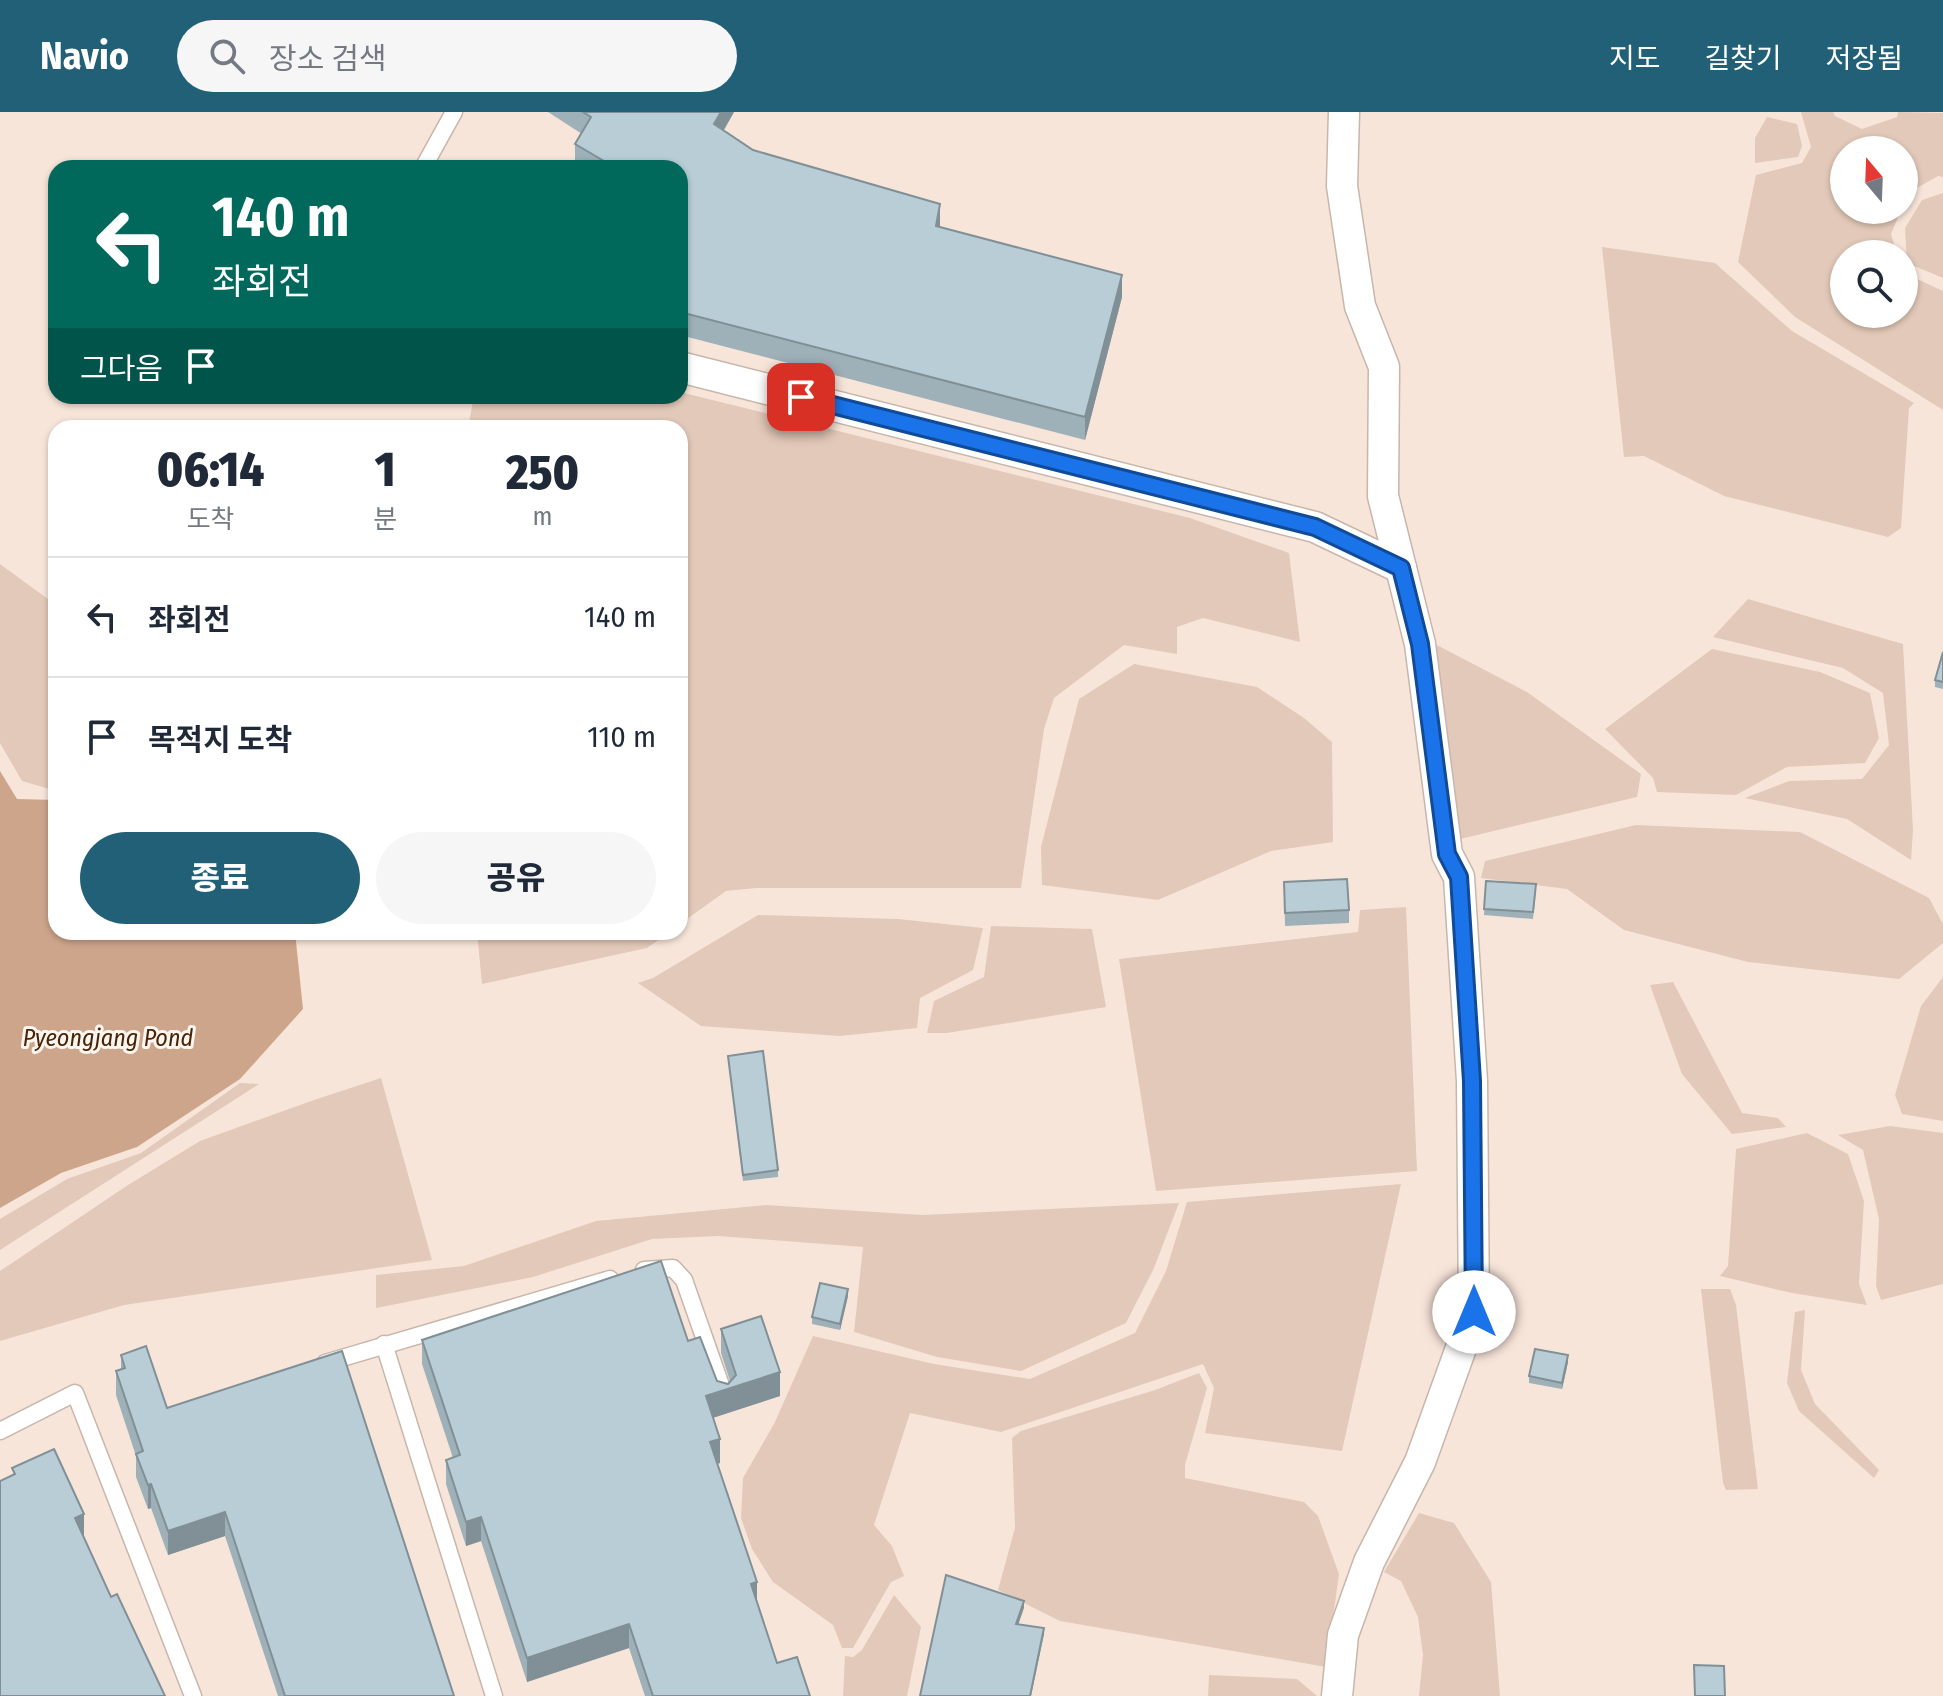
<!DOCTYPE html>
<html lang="ko">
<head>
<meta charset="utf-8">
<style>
	:root { --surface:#fff; --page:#f6f6f7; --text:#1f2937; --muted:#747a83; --line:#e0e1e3; --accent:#226077 }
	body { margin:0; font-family:"Fira Sans Condensed","Noto Sans KR",sans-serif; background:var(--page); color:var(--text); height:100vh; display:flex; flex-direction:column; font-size:30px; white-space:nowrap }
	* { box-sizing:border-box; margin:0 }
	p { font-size:26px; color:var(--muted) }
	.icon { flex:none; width:44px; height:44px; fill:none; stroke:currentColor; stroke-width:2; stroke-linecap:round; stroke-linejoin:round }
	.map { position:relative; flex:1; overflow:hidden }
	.drawer { position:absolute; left:48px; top:308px; width:640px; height:520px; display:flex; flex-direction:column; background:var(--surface); border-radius:24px; box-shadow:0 2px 6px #0004 }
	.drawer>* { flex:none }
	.top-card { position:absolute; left:48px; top:48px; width:640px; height:244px; border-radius:24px; box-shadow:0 2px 6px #0004; background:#00695c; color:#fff; overflow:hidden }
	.needle { width:52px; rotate:341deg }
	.buttons { position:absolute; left:1830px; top:24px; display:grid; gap:16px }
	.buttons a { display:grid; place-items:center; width:88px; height:88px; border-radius:50%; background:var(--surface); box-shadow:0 2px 6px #0004; font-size:40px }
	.pin { position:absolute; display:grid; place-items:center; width:68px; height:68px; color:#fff; margin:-34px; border-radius:16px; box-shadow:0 4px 12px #0006 }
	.me { position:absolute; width:88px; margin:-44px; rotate:0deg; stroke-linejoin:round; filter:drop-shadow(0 0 6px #0008) }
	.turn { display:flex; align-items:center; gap:28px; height:168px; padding:0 32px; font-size:36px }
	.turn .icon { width:104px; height:104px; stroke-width:2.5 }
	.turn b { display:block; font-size:56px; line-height:68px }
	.then { display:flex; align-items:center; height:76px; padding:0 32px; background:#0003; gap:16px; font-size:30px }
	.eta { display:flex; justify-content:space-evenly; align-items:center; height:136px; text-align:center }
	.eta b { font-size:48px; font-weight:800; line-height:56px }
	.action { display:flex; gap:16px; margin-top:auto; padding:16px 32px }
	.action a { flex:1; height:92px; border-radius:48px; background:var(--accent); color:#fff; font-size:32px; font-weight:800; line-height:92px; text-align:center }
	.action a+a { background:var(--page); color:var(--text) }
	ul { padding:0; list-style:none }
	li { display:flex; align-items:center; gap:24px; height:120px; padding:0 32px; border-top:2px solid var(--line) }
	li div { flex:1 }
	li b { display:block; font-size:30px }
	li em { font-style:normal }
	header { display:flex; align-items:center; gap:48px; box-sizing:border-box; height:112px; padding:0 40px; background:var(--accent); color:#fff }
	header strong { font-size:38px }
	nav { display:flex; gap:44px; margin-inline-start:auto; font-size:28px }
	.search { width:560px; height:72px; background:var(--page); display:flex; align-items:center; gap:20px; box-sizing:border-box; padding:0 28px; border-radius:44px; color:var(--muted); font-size:30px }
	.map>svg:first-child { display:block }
	.green { fill:#e3c9b9 }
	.water { fill:#cda58b }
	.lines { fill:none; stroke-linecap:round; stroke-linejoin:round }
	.service-casing { stroke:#c8b6ab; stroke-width:19 }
	.minor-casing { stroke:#c8b6ab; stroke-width:33 }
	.service { stroke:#fff; stroke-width:16 }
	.minor { stroke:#fff; stroke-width:30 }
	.wall { fill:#9eb0b8 }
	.shaded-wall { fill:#819096 }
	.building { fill:#b8cdd6; stroke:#819096; stroke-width:2 }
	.route-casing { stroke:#114b97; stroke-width:20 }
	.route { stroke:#1a73e8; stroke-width:14 }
	.labels { text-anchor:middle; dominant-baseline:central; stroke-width:6; stroke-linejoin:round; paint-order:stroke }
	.water-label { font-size:24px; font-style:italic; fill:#4a2405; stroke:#fcf5f0 }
</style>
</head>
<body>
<header>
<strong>Navio</strong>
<div class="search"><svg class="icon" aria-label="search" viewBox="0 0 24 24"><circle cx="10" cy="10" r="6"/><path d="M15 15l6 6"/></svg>장소 검색</div>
<nav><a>지도</a><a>길찾기</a><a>저장됨</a></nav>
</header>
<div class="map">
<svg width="1943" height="1584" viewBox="0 0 1943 1584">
	<rect width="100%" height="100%" fill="#f8e5da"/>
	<g class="green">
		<path d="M1801 0H1833L1835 4 1862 17 1897 5 1898 0 1943 1V65L1938 64 1908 81 1904 91V38H1844V98H1901L1891 122 1897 142H1844V202H1904V161L1943 179V298L1795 205 1738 150 1756 63 1802 51 1811 35Z"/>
		<path d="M1767 5 1797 12 1802 34 1798 45 1755 51V26Z"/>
		<path d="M1943 81V166L1907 151 1905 116 1922 88Z"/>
		<path d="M1602 135 1715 151 1792 219 1914 291 1909 296 1901 416 1888 425 1724 384 1644 344 1624 345Z"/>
		<path d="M680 280 1190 406 1289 441 1300 530 1203 506 1177 515V542L1124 533 1054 586 1044 617 1021 776H756L726 779 680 812V316H468L474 284H680Z"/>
		<path d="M0 452 56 493V679L22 669 0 631Z"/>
		<path d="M1748 487 1903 532 1913 718 1911 748 1847 707 1745 686 1789 669 1862 667 1889 633 1883 581 1843 556 1713 525Z"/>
		<path d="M1433 531 1527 580 1641 662 1637 685 1460 727Z"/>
		<path d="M1712 537 1820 560 1870 581 1879 626 1865 651 1787 655 1736 683 1657 680 1653 666 1605 617Z"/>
		<path d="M1134 552 1257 575 1304 606 1332 630 1333 730 1271 739 1158 788 1042 773 1041 735 1079 587Z"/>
		<path d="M1636 713 1800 720 1929 786 1943 812V831L1899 867 1748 850 1624 818 1567 777 1481 766 1485 749Z"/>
		<path d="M1406 795 1417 1059 1156 1079 1119 847 1358 820 1360 798Z"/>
		<path d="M758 803 898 807 983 816 973 858 920 886 917 916 840 924 701 914 638 871 653 866Z"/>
		<path d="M991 814 1092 817 1106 895 947 921H927L934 889 984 865Z"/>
		<path d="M477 820H670L647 836 482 872Z"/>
		<path d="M1943 865V1009L1902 1002 1895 983 1921 894Z"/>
		<path d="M1673 870 1742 1001 1778 1006 1786 1015 1732 1022 1682 962 1650 873Z"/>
		<path d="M381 966 432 1148 124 1193 0 1229V1159L128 1073 200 1029 314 988Z"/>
		<path d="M240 971 259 972 0 1138V1107L67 1067 141 1041Z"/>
		<path d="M1890 1014 1943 1021V1172L1881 1188 1876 1174 1879 1107 1863 1038 1838 1023Z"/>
		<path d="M1807 1021 1848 1042 1864 1089 1859 1172 1867 1193 1792 1181 1720 1164 1728 1154 1736 1037Z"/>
		<path d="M1401 1072 1342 1339 1205 1321 1214 1276 1203 1252 1001 1320 910 1301 874 1413 892 1434 904 1464 891 1470 853 1536H842L833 1513 773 1470 752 1437 741 1406 743 1366 775 1310 813 1224 934 1252 1030 1267 1135 1221 1166 1159 1187 1090Z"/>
		<path d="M1179 1091 1154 1156 1126 1211 1021 1259 937 1245 854 1220 863 1135 719 1124 652 1127 533 1165 376 1196V1163L464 1154 596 1109 766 1093 922 1103Z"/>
		<path d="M1701 1177H1730L1736 1193 1758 1377 1726 1378 1723 1371Z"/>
		<path d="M1805 1198 1801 1258 1815 1292 1879 1358 1874 1366 1799 1299 1787 1271 1795 1200Z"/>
		<path d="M1199 1261 1207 1276 1185 1353V1366L1304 1390 1318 1404 1339 1462 1326 1555 1060 1509 998 1478 1015 1416 1012 1326 1021 1319 1155 1278Z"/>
		<path d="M1419 1401 1454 1411 1491 1470 1500 1584H1419L1423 1543 1418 1505 1401 1469 1384 1460Z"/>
		<path d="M894 1483 921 1515 907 1584H843L845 1544 853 1545 862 1538Z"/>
		<path d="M1209 1563 1297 1567 1317 1584H1208Z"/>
	</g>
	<path class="water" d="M0 659 17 687 56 688V820H295L303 897 240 967 137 1035 61 1061 0 1096Z"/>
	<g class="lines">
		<g class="service-casing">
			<g id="service">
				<path d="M423 56 454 0"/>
				<path d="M644 1158 673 1156 684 1168 725 1285"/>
				<path d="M384 1232 494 1584"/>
				<path d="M325 1251 610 1167"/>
				<path d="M0 1319 75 1281 193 1584"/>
			</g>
		</g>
		<g class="minor-casing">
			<g id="minor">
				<path d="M680 255 1315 415 1401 456"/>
				<path d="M1337 1584 1343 1523 1369 1450 1420 1350 1474 1200 1472 969 1459 765 1447 742 1420 532 1383 384 1384 255 1360 194 1342 74 1344 0"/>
			</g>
		</g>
		<use href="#service" class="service"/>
		<use href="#minor" class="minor"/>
	</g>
	<g class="wall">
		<path d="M548 0H734L724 18 753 38 940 116 1122 185 1085 328 680 223V56H578L575 55V32L582 22Z"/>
		<path d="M1943 540V577L1935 575V568Z"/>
		<path d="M1486 769 1536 779 1533 807 1484 803Z"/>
		<path d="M1284 770 1349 798V811L1285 814Z"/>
		<path d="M728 944 778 1058V1065L743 1069Z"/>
		<path d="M848 1184 840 1218 812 1212V1205Z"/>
		<path d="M721 1217 780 1284 713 1306 720 1351 717 1352 757 1490 777 1551 810 1584H645L629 1536 527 1570 481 1429 466 1434 446 1372V1348L453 1346 422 1252V1228L688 1229 717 1269 728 1272 730 1269 721 1241Z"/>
		<path d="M121 1243 167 1296 454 1584H278L225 1424 168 1443 151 1396 148 1397 136 1365V1344L116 1283V1259L121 1257Z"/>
		<path d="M1568 1250 1562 1277 1529 1271V1264Z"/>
	</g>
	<g class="shaded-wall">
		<path d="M721 0H734L714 35V12Z"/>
		<path d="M940 92V115L936 137V114Z"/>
		<path d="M1122 163V185L1085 328V305Z"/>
		<path d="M848 1177V1184L840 1218V1212Z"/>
		<path d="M1568 1243V1250L1562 1277V1271Z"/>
		<path d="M780 1260V1284L706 1308V1284Z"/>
		<path d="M720 1327V1351L710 1354V1330Z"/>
		<path d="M151 1372V1396L148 1397V1373Z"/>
		<path d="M225 1400V1424L168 1443V1419Z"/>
		<path d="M84 1402V1424L75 1428V1406Z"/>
		<path d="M481 1405V1429L466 1434V1410Z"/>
		<path d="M757 1470V1494L751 1472Z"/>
		<path d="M1024 1489V1496L1016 1519V1512Z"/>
		<path d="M629 1512V1536L527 1570V1546Z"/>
		<path d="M1044 1516V1522L1031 1584H1030Z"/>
	</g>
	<g class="building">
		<path d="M583 0H721L714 12 753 38 940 92 936 114 1122 163 1085 305 680 200V56H616L575 32 591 5Z"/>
		<path d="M1943 540V570L1935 568Z"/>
		<path d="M1347 767 1349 798 1285 801 1284 770Z"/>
		<path d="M1486 769 1536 772 1533 800 1484 797Z"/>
		<path d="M763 939 778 1058 743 1063 728 944Z"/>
		<path d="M661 1149 688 1229 700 1225 717 1269 728 1272 736 1263 721 1217 761 1204 780 1260 706 1284 720 1327 710 1330 757 1470 751 1472 777 1551 797 1545 810 1584H653L629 1512 527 1546 481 1405 466 1410 446 1348 460 1343 422 1228Z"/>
		<path d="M820 1171 848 1177 840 1212 812 1205Z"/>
		<path d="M146 1234 167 1296 342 1239 454 1584H285L225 1400 168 1419 151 1372 148 1373 136 1342 143 1339 116 1259 125 1256 121 1243Z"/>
		<path d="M1535 1237 1568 1243 1562 1271 1529 1264Z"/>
		<path d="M54 1337 84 1402 75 1406 111 1485 117 1482 165 1584H0V1369L15 1362 12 1356Z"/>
		<path d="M946 1463 1024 1489 1016 1512 1044 1516 1030 1584H920Z"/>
		<path d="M1694 1553 1724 1554 1725 1584H1695Z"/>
	</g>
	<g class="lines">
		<g class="route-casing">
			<path id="route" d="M801 285 1315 415 1401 456 1420 532 1447 742 1459 765 1472 969 1474 1200"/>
		</g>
		<use href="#route" class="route"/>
	</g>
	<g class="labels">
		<g class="water-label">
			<text x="108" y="926">Pyeongjang Pond</text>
		</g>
	</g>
</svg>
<div class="buttons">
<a><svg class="needle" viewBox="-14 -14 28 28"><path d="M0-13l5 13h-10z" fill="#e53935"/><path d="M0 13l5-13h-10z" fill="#747a83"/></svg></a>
<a><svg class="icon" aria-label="search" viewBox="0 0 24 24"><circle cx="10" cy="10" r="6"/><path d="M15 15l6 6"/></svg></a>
</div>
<div class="pin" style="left:801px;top:285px;background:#d93025"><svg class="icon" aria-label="arrive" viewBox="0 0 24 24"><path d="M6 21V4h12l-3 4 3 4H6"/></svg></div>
<svg class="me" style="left:1474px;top:1200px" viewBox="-20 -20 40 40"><circle r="19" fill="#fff"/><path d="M0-13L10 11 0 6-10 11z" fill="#1a73e8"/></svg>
<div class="top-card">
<div class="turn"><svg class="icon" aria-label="left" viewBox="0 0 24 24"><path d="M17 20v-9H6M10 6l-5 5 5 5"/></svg><div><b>140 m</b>좌회전</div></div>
<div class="then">그다음<svg class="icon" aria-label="arrive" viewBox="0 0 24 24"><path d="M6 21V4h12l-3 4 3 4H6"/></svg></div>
</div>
<section class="drawer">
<div class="eta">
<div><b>06:14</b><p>도착</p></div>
<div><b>1</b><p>분</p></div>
<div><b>250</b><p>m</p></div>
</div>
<ul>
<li><svg class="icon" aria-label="left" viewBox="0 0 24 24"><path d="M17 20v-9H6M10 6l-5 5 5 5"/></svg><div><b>좌회전</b></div><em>140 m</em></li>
<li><svg class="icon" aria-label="arrive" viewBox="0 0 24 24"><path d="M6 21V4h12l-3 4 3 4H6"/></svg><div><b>목적지 도착</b></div><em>110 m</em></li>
</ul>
<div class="action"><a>종료</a><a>공유</a></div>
</section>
</div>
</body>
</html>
